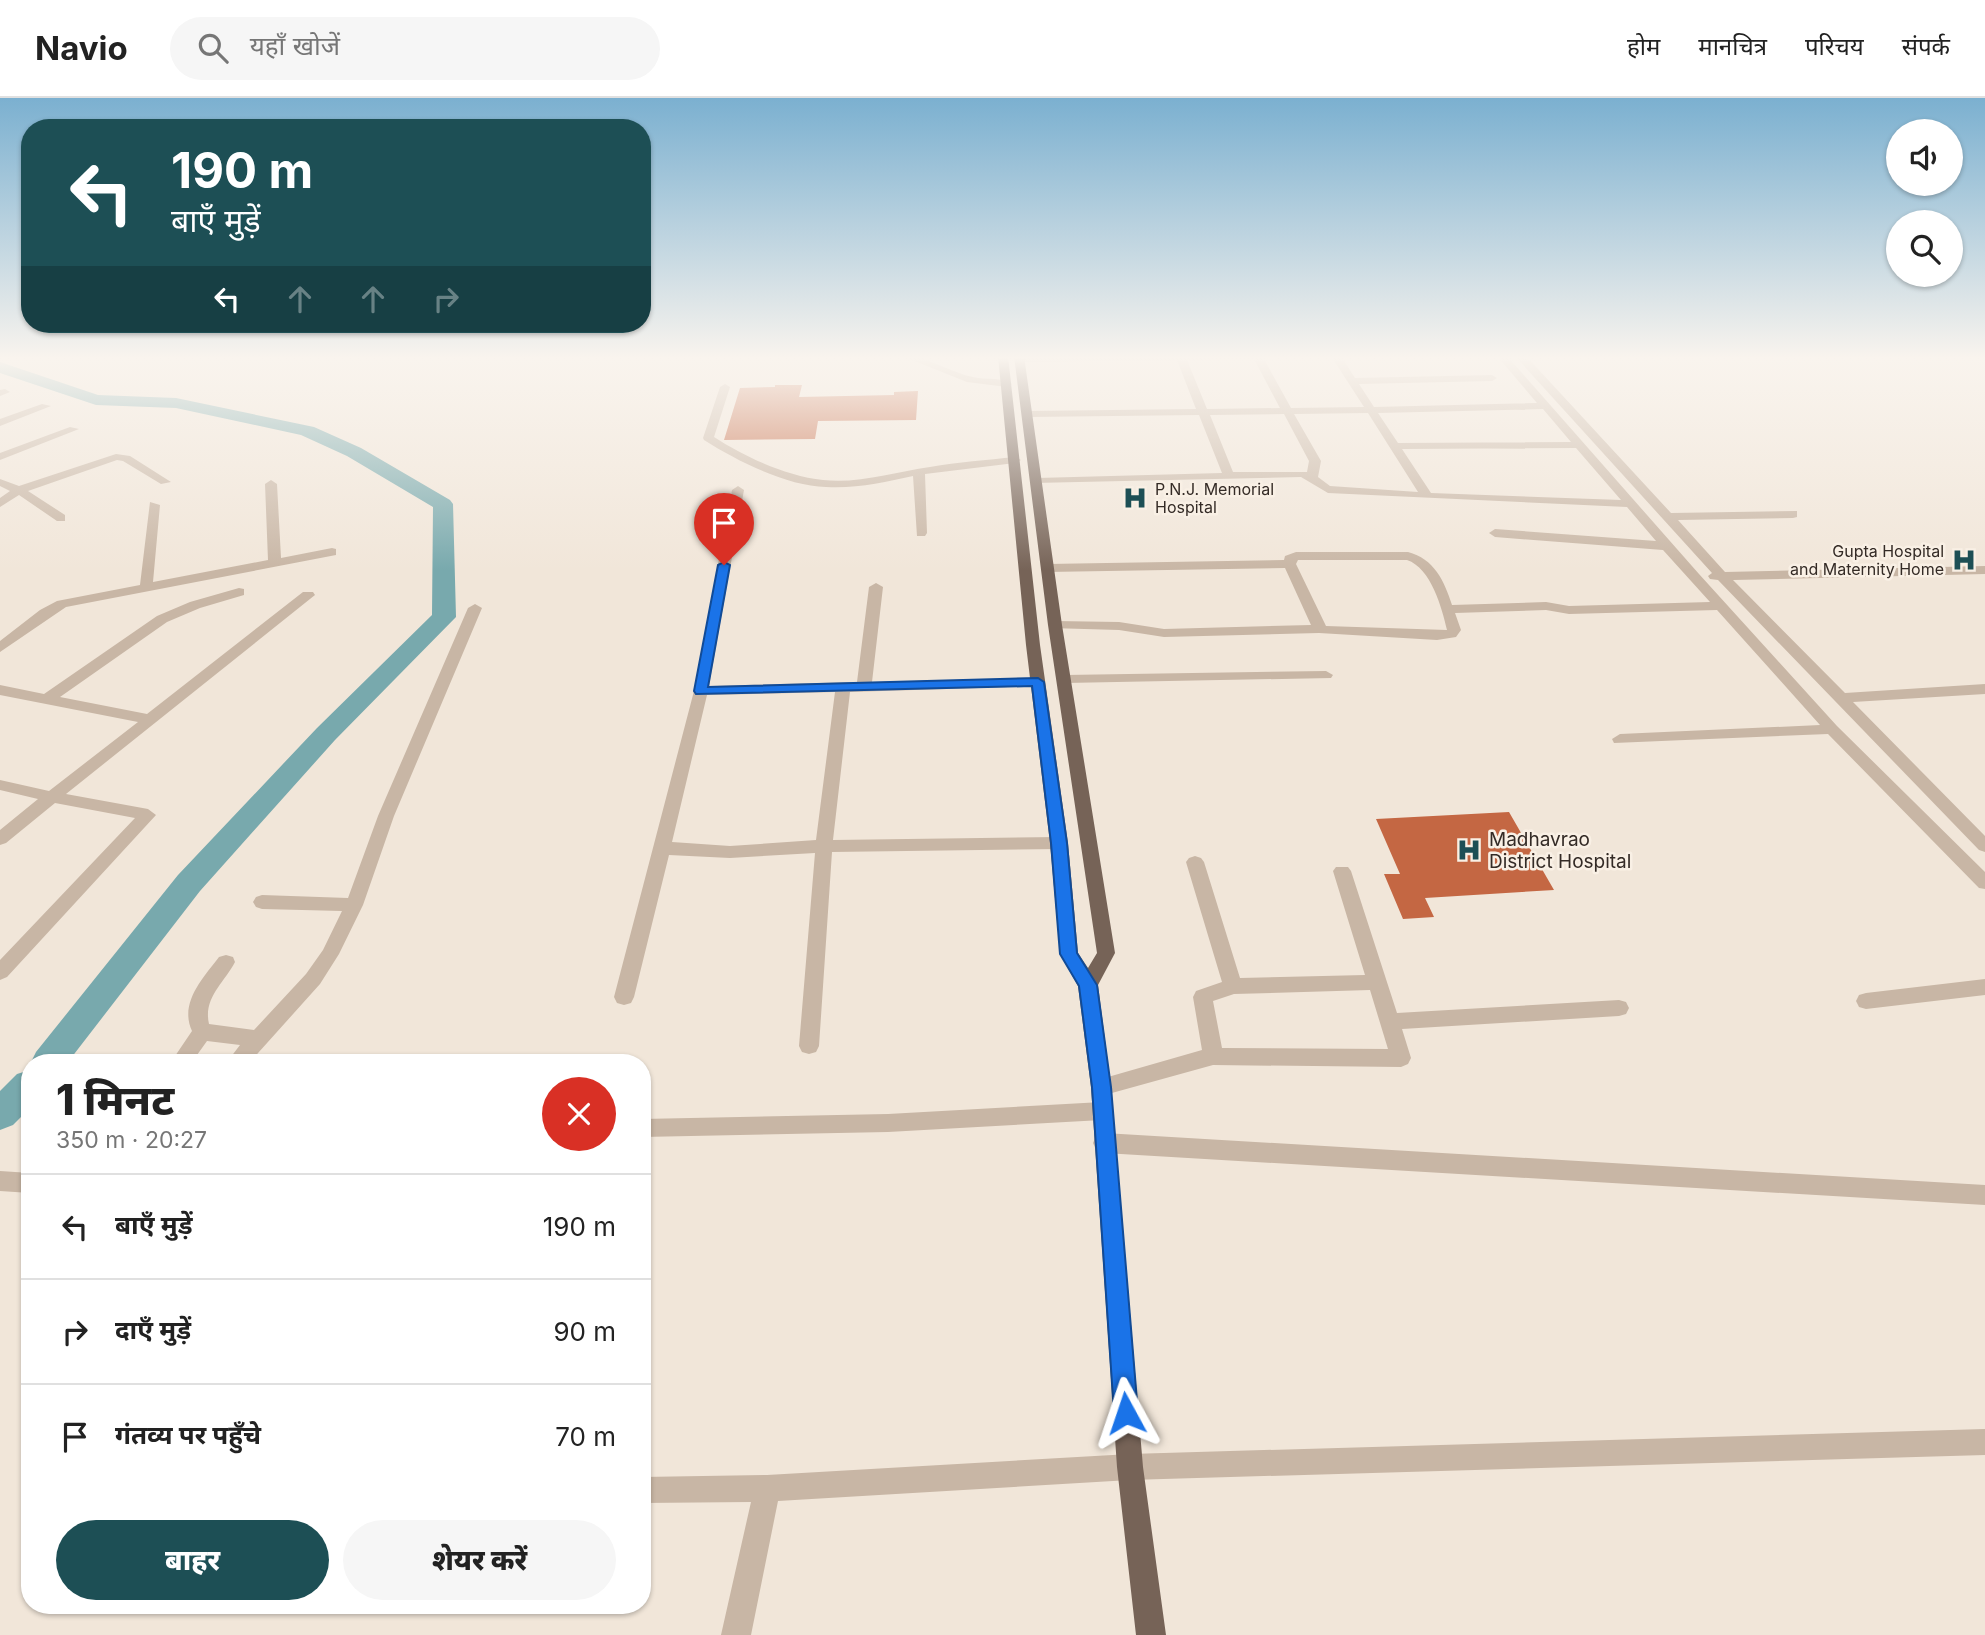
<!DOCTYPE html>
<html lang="hi">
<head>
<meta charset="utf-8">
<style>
	:root { --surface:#fff; --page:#f6f6f6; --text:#222; --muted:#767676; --line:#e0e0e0; --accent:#1d4f55 }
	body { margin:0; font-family:Inter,"Noto Sans Devanagari",sans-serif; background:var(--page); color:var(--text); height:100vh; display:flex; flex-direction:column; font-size:26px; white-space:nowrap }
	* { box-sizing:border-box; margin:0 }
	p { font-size:23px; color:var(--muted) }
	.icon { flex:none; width:38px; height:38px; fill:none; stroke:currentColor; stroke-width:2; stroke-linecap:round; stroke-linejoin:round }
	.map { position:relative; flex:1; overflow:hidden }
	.details { position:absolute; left:21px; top:956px; width:630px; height:560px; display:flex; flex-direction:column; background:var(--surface); border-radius:28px; box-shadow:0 2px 5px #0004 }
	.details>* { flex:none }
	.banner { position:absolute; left:21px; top:21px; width:630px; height:214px; border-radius:28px; box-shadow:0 2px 5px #0004; background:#1d4f55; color:#fff; overflow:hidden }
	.fabs { position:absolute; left:1886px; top:21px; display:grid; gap:14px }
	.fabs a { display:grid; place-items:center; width:77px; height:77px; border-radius:50%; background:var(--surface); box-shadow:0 2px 5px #0004; font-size:35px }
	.pin { position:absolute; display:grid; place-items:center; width:60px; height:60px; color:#fff; margin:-72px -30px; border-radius:50% 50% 50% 0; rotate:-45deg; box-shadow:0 0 7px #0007 }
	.pin .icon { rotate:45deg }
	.me { position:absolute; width:77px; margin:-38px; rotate:355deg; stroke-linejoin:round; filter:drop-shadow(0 0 5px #0008) }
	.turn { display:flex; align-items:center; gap:24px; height:147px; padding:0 35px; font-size:32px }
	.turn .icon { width:91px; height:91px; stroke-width:2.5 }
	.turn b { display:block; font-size:49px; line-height:60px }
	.lanes { display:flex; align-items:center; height:66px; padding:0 35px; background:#0003; justify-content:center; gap:35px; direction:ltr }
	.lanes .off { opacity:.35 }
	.round { display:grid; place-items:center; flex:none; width:74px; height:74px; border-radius:37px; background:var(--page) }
	.headline { display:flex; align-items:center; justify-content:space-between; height:119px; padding:0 35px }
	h1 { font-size:42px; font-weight:800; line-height:52px }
	.button { display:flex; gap:14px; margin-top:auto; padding:14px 35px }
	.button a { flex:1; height:80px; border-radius:42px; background:var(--accent); color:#fff; font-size:28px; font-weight:800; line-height:80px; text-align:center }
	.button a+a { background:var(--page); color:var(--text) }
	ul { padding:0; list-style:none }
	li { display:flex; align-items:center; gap:21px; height:105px; padding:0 35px; border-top:2px solid var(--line) }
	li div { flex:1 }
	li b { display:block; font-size:26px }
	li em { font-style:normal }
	header { display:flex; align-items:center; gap:42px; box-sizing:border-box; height:98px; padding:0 35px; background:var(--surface); border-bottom:2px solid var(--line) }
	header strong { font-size:33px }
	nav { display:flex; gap:38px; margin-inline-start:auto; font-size:24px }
	.search { width:490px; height:63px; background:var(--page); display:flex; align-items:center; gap:18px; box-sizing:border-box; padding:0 24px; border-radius:38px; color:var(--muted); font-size:26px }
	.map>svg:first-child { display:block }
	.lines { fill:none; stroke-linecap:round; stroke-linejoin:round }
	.canal { fill:#78a9ad; fill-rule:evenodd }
	.building { fill:#c46743 }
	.minor { fill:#c8b6a5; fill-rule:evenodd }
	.major { fill:#766357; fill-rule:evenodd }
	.route { fill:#1a73e8; stroke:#114b97; stroke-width:2 }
	.labels { text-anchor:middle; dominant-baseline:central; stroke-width:5; stroke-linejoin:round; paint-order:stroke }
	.far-poi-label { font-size:16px; fill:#342b26; stroke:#f9f0e5; text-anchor:start }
	.poi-label { font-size:19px; fill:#342b26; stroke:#f9f0e5; text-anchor:start }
</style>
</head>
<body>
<header>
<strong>Navio</strong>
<div class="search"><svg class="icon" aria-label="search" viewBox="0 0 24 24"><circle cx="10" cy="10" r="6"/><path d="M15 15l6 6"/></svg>यहाँ खोजें</div>
<nav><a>होम</a><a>मानचित्र</a><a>परिचय</a><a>संपर्क</a></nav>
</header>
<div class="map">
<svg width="1985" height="1537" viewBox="0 0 1985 1537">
	<rect width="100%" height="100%" fill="#f1e6d9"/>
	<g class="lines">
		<g class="canal">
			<path d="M0 264 98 297 176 300 314 329 361 350 450 402 453 406 456 519 335 642 200 793 68 964H31L36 954 178 777 317 630 432 517 433 409 347 358 301 337 176 310 96 307 0 275Z"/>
			<path d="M30 972V1010L13 1027 0 1032V993L17 976Z"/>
		</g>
	</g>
	<g class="building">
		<path d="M775 287H802L799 299 894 297V294L918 293 916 322 818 323 815 341 724 342 740 290 775 289Z"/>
		<path d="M1509 714 1554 792 1425 800 1434 819 1403 821 1384 776H1400L1376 721Z"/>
	</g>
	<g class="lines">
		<g class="minor">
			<path d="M902 258C928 258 949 274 973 279 986 282 1002 279 1012 286L1007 289 967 284Z"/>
			<path d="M1019 258H1270L1264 261 1291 310 1364 309 1331 258H1341L1355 280 1492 277 1497 280 1492 283 1359 286 1374 309 1537 305 1497 258H1507L1699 476 1837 628 1985 774V791L1979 790 1828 636 1614 645 1612 641 1620 636 1820 627 1717 512 1569 516 1546 512 1455 515 1461 532 1456 539 1437 542 1319 535 1164 539 1119 532 1050 530V524L1055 523 1119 524 1164 531 1311 527 1285 470 1047 474 1041 470 1047 466 1284 462 1285 458 1296 454H1408C1434 461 1444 482 1452 507L1546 504 1569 508 1710 504 1663 452 1495 439 1489 435 1495 431 1656 443 1627 409 1328 395 1301 379 1033 385 1031 383 1037 380 1222 375 1199 317 1028 319 1023 316 1028 313 1196 311 1177 262 1020 264 1015 261ZM1254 261 1280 310 1207 311 1187 262ZM1543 311 1571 344 1398 345 1378 315ZM1368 315 1418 394 1330 388 1318 379 1321 363 1294 316ZM1284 316 1309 363 1307 374H1233L1210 317ZM1576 350 1621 402 1431 395 1402 351ZM1407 462C1431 470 1442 510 1447 532L1326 528 1296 466 1298 462Z"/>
			<path d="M1515 258H1526L1671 415 1797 413V419L1793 420 1678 422 1725 474 1985 468V476L1733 482 1845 595 1985 586V596L1853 604 1985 738V754L1979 752 1718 482 1710 481 1708 478 1712 475Z"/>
			<path d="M725 286 730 289 714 339C745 359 786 378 823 382 858 386 895 374 930 369 958 364 987 362 1015 359L1021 362 1015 365 925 376 927 435 925 438H917L913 378C885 384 855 391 826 389 787 388 737 363 704 342L703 340 720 289Z"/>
			<path d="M0 292 5 291 10 294 0 298Z"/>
			<path d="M42 306 51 308 0 328V321Z"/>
			<path d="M70 329 79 331 0 362V355Z"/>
			<path d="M116 356 130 358 171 384 161 386 123 363 117 362 28 393 65 417V423H57L19 397 0 409V400L10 393 0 388V381L19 388Z"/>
			<path d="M271 382 277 386 281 460 332 450 336 451V457L66 509 0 554V543L40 512 57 503 140 487 150 404 160 407 153 484 268 462 265 386Z"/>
			<path d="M738 388 744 392 709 588 857 584 869 489 876 485 883 489 872 584 1038 580 1045 584 1038 588 850 594 833 742 1059 739 1068 745 1059 751 832 754 819 948 816 954 809 956 802 954 799 948 815 755 730 760 669 757 634 899 631 905 624 907 617 905 614 899 694 593 732 392ZM835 594 816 742 730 748 672 744 707 597Z"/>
			<path d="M239 490 244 491V497L200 510 167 524 60 599 147 616 303 494H313L315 497 66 696 148 711 156 717 7 879 0 882V862L135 720 55 705 6 745 0 747V732L38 701 0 692V682L49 693 138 624 0 597V587L44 596 157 518 190 504Z"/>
			<path d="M475 506 482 510 394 718 363 807 339 856 320 886 250 964H227L240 947 207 943 192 964H171L192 933C179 905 203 880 219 859L226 857 233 859 235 864C224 885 203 900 209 926L254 932 306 876 323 852 342 813 262 811 256 809 253 804 256 799 262 797 348 800 378 718 468 510Z"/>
			<path d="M1326 573 1333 577 1331 580 1065 585 1058 581 1065 577Z"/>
			<path d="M1195 758 1201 760 1204 764 1240 880 1365 877 1333 773 1336 769H1348L1351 773 1397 915 1619 902 1626 904 1629 910 1626 916 1619 918 1402 931 1411 960 1408 966 1401 969 1213 967 1101 998 1094 995 1091 989 1094 983 1202 952 1193 899 1196 893 1222 884 1186 764 1189 760ZM1370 892 1388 951 1222 950 1213 903 1234 896Z"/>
			<path d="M1985 881V897L1866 911 1859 909 1856 903 1859 897 1866 895Z"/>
			<path d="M1102 1004 1110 1006 1113 1013 1110 1020 1102 1022 888 1034 642 1039V1021L888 1016Z"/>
			<path d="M1104 1035 1985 1087V1107L1104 1055 1096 1052 1093 1045 1096 1038Z"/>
			<path d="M0 1073 30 1075V1095L0 1093Z"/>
			<path d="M1985 1331V1357L1130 1382 778 1403 751 1537H721L751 1404 642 1405V1379L767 1377 1130 1356Z"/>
		</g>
		<path class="major" d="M998 258H1008L1040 547 1068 745 1078 855 1088 870 1097 855 1048 527 1014 258H1024L1062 527 1115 855 1098 887 1111 989 1143 1369 1166 1537H1136L1117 1369 1091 989 1078 888 1060 856 1050 745 1026 547Z"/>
	</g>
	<linearGradient id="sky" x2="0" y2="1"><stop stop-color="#7bb0d0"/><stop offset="0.55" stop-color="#f9f4ee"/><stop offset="1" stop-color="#f9f4ee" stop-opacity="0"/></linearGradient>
	<rect width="1985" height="473" fill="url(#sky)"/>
	<path class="route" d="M724 464 730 467 708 589 1038 580 1044 584 1067 745 1077 855 1097 887 1111 989 1138 1315 1134 1323 1126 1326 1117 1323 1114 1315 1092 989 1079 888 1060 856 1051 745 1032 588 696 596 694 593 718 467Z"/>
	<defs>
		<g id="hospital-bare" transform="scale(1.89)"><path d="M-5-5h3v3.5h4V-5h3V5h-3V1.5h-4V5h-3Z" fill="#1d4f55" stroke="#f9f0e5" stroke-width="2.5" paint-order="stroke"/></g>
	</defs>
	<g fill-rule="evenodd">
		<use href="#hospital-bare" x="1135" y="400"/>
		<use href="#hospital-bare" x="1964" y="462"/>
		<use href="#hospital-bare" x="1469" y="752"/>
	</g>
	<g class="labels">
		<g class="far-poi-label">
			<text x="1155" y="391">P.N.J. Memorial<tspan x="1155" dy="18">Hospital</tspan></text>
			<text x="1944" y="453" text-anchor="end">Gupta Hospital<tspan x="1944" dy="18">and Maternity Home</tspan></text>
		</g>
		<g class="poi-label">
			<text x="1489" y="741">Madhavrao<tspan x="1489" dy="22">District Hospital</tspan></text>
		</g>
	</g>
</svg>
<div class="fabs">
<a><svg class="icon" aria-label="sound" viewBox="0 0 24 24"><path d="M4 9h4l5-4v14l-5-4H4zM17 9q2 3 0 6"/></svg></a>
<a><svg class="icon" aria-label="search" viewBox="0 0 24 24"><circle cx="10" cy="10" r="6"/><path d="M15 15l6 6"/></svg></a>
</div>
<div class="pin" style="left:724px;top:467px;background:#d93025"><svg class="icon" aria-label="arrive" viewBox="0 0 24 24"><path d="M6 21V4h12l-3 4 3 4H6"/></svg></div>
<svg class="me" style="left:1126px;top:1315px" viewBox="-20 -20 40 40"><path d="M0-17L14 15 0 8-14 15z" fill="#1a73e8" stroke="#fff" stroke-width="4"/></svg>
<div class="banner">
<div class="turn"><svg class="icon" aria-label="left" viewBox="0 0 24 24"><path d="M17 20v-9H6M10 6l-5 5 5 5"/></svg><div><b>190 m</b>बाएँ मुड़ें</div></div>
<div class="lanes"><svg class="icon" aria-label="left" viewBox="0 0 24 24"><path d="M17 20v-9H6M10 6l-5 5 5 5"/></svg><svg class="icon off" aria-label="ahead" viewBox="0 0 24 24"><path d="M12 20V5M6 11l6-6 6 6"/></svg><svg class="icon off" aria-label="ahead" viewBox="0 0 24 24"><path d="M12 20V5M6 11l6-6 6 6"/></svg><svg class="icon off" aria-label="right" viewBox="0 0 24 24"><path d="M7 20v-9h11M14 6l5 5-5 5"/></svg></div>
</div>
<section class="details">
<div class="headline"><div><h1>1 मिनट</h1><p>350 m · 20:27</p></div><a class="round" style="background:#d93025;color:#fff"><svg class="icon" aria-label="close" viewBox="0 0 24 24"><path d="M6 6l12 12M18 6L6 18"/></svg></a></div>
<ul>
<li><svg class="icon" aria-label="left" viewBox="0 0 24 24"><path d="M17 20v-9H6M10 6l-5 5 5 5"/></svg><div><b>बाएँ मुड़ें</b></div><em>190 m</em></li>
<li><svg class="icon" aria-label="right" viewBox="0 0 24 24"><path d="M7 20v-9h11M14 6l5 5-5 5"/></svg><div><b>दाएँ मुड़ें</b></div><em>90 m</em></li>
<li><svg class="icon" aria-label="arrive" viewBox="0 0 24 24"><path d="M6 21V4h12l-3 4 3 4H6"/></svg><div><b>गंतव्य पर पहुँचे</b></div><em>70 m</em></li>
</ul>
<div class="button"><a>बाहर</a><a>शेयर करें</a></div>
</section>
</div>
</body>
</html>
